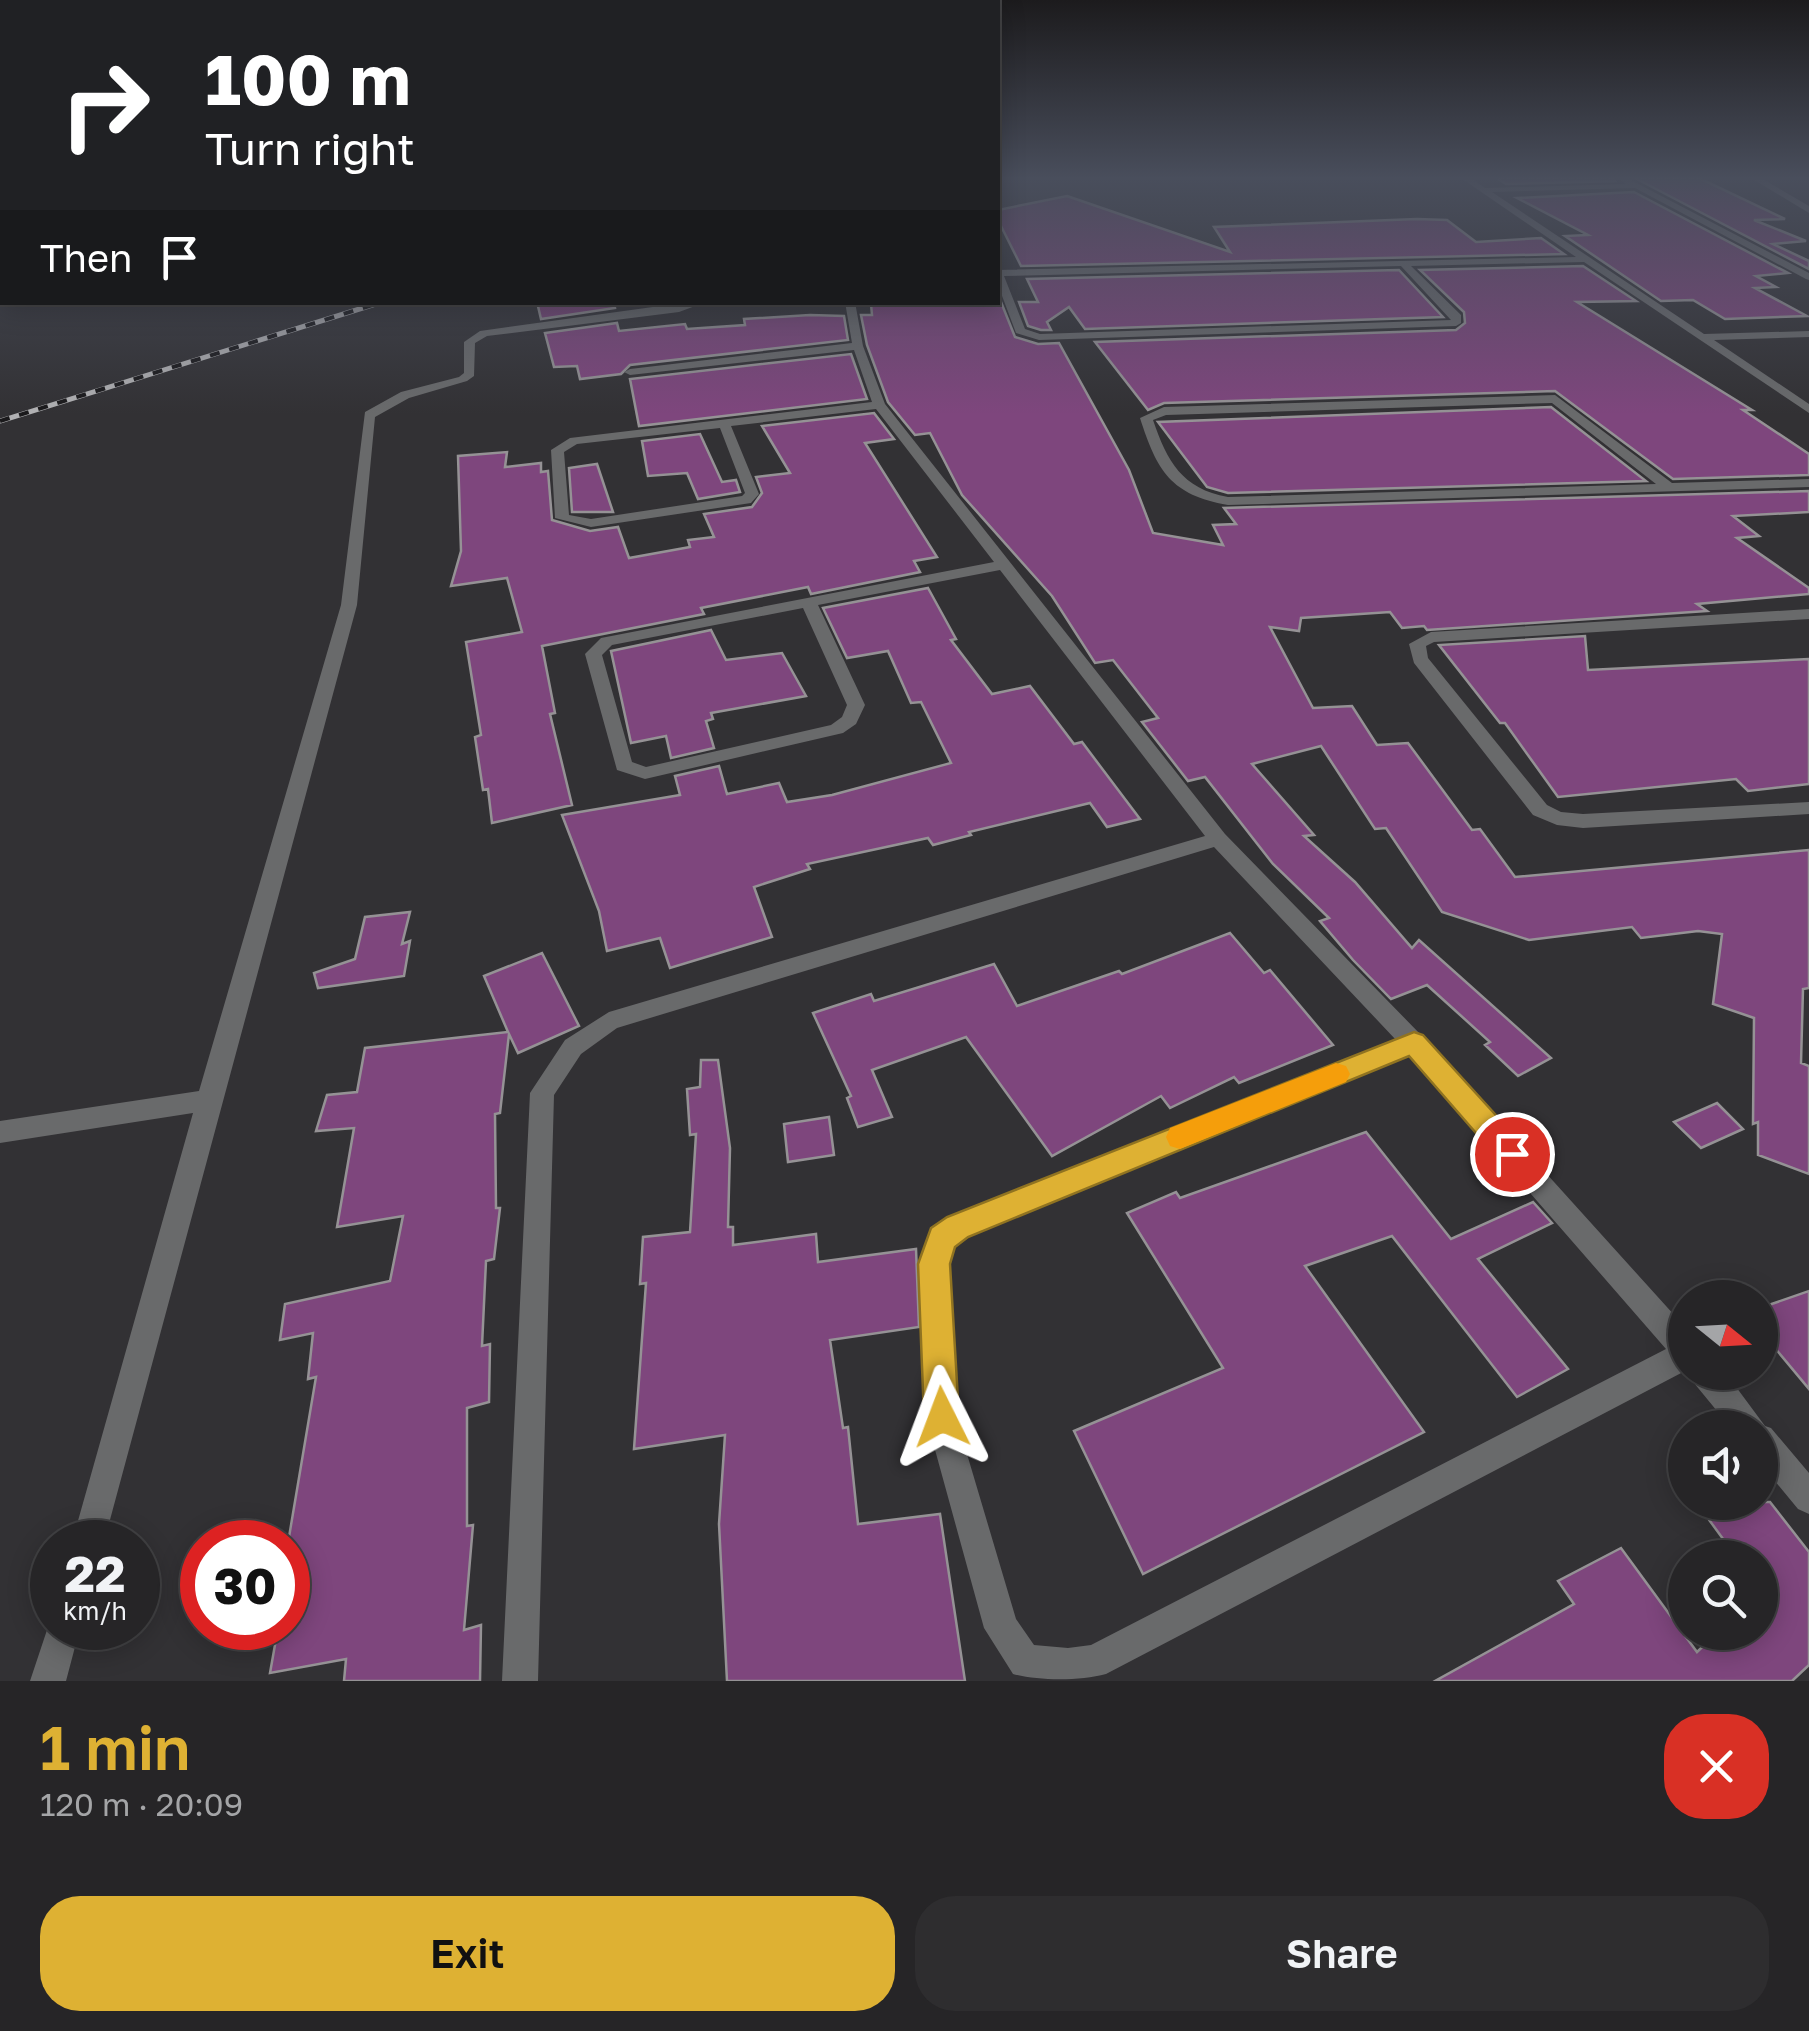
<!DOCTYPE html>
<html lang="en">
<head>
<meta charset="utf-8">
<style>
	:root { --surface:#262527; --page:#2e2d2f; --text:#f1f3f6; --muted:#a4a5a7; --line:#424244; --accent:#deb133 }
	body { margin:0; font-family:"Golos Text",sans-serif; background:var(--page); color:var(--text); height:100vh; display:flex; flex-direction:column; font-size:38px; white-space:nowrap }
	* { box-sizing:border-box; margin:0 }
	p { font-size:32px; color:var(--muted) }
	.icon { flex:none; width:55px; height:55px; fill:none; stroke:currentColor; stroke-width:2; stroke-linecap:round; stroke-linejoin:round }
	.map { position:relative; height:1681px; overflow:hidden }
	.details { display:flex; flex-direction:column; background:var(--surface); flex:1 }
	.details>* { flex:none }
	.hud { position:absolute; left:0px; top:0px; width:1000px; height:305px; box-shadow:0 5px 25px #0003,0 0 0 2px var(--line); background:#202124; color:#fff; overflow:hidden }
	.needle { width:65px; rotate:108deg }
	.buttons { position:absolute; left:1668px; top:1280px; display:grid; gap:20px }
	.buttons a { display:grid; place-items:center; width:110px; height:110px; border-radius:50%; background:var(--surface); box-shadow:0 5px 25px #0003,0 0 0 2px var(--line); font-size:50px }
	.speed { position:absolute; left:30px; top:1520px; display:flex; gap:20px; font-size:50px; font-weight:700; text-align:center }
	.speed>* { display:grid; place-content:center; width:130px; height:130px; border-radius:50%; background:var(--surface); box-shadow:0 5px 25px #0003,0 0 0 2px var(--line); line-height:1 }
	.speed small { font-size:25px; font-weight:400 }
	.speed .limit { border:15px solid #d22; background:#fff; color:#111 }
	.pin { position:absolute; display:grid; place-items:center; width:85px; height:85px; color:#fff; margin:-42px; border:5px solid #fff; border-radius:50%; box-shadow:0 2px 10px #0007 }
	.me { position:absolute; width:110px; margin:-55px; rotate:357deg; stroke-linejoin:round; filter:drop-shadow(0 0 8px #0008) }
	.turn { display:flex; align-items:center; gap:35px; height:210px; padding:0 40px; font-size:45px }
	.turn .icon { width:130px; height:130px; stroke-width:2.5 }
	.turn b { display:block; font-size:70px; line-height:85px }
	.then { display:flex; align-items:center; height:95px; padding:0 40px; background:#0003; gap:20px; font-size:38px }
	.round { display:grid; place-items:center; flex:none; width:105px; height:105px; border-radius:40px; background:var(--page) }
	.head { display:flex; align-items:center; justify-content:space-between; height:170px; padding:0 40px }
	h1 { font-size:60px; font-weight:600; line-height:75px; color:var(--accent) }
	.action { display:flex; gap:20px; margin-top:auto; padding:20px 40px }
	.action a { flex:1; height:115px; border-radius:40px; background:var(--accent); color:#111; font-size:40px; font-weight:600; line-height:115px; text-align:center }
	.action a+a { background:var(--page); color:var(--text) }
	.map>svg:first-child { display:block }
	.building { fill:#7e467d; stroke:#959295; stroke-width:2.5 }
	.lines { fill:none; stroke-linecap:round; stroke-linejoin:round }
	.street { fill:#696a6b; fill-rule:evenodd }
	.rail-casing { stroke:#b1b1b3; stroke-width:5 }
	.rail { stroke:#1a191b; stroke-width:4; stroke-dasharray:10; stroke-linecap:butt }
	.route { fill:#deb133; stroke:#907321; stroke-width:2.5 }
	.slow { fill:#f59e0b }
</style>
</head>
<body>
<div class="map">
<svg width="1809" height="1681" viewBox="0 0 1809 1681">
	<rect width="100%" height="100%" fill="#323134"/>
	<g class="building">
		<path d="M1497 178H1613L1615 181 1506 184Z"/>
		<path d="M1635 178H1699L1785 219 1754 220 1806 241 1773 244 1809 261V269Z"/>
		<path d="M1634 192 1788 273 1756 276 1776 287 1755 288 1807 316 1725 319 1693 300 1661 301 1565 236 1588 235 1517 198Z"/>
		<path d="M1067 196 1230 252 1214 227 1417 219 1447 220 1476 242 1541 238 1564 254 1021 266 998 220V210Z"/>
		<path d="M1583 266 1636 301 1577 302 1752 410H1743L1809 454V475L1673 479 1555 391 1164 403 1148 410 1095 342 1456 330 1465 323 1464 312 1420 270Z"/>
		<path d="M1399 270 1443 317 1085 329 1069 307 1047 322 1051 330H1041L1028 326 1019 302H1038L1027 279Z"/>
		<path d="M537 302H614L615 308 541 319Z"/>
		<path d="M1001 302 1015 337 1038 344 1059 343 1129 470 1153 533 1223 545 1213 525 1236 524 1224 508 1809 491V512L1733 516 1759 536 1737 538 1809 588V594L1697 604 1707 611 1427 630 1424 626 1402 628 1390 612 1301 618 1299 631 1270 627 1313 708 1352 706 1377 745 1408 743 1472 830 1480 829 1515 877 1809 850V988L1803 989 1801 1063 1809 1066V1174L1758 1155V1122L1753 1124 1754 1018 1713 1004 1722 934 1698 931 1641 938 1632 927 1529 940 1442 912 1386 828 1375 829 1321 746 1252 764 1314 835 1304 836 1355 882 1412 948 1419 940 1551 1058 1518 1076 1485 1045 1490 1042 1427 985 1391 999 1353 960 1320 921 1329 918 1273 864 1205 777 1188 781 1142 722 1158 718 1113 660 1095 663 1052 596 962 495 930 433 915 435 888 402 867 345 861 315H872L871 304Z"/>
		<path d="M810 315 844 316 848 340 630 365 621 374 580 379 577 366 554 367 545 333 617 323 619 331 685 324 687 329 745 325 744 319Z"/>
		<path d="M851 354 867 399 639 426 630 379Z"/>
		<path d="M1551 407 1646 481 1228 493 1207 487 1158 422Z"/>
		<path d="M874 413 894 439 865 443 937 557 914 561 920 572 811 594 808 587 701 608 704 614 542 646 555 713 550 714 572 805 492 823 488 789 483 790 475 737 481 735 466 642 522 632 507 578 451 586 461 551 458 456 507 452 505 467 541 463V472L548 471 552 520 590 531 618 527 629 558 690 547 688 540 714 537 704 514 752 507 762 493 756 477 790 473 762 426Z"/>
		<path d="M700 434 722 482 736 480 740 492 698 499 687 473 648 476 642 441Z"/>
		<path d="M597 464 613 512H572L569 468Z"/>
		<path d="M928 588 956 639 951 640 992 694 1030 686 1074 744 1082 742 1140 819 1107 827 1090 803 969 832 971 835 933 845 928 838 807 864 810 869 754 887 772 937 670 968 660 938 607 951 599 911 562 815 680 795 675 776 719 766 727 794 779 783 787 802 832 795 951 763 921 702 911 703 888 651 847 658 823 608Z"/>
		<path d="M711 630 726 660 782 653 806 696 711 713 713 719 706 721 714 748 671 758 666 736 631 743 611 651Z"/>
		<path d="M1585 636 1588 670 1809 659V784L1748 791 1736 779 1558 797 1505 723H1500L1439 645Z"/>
		<path d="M410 912 402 944 410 941 404 976 318 988 314 973 355 959 365 917Z"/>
		<path d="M1230 933 1264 973 1270 970 1333 1045 1239 1083 1234 1077 1170 1108 1161 1096 1052 1156 966 1037 872 1070 892 1117 858 1127 847 1098 851 1096 813 1013 871 994 874 1001 994 964 1017 1006 1119 971 1122 974Z"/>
		<path d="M542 953 579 1026 518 1053 509 1034 500 1113 495 1114 496 1208H500L494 1259 486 1261 482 1346 490 1344 489 1402 467 1408V1526L473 1525 464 1630 481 1625 480 1681H344L346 1659 270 1673 278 1628H288V1543L316 1377 308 1379 313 1333 280 1340 285 1304 390 1281 403 1216 337 1227 354 1128 316 1131 327 1095 357 1092 365 1048 508 1032 484 976Z"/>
		<path d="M701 1060H718L730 1148 728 1227H733V1245L816 1234 818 1262 916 1249 919 1327 830 1340 843 1428 848 1427 858 1524 940 1514 965 1681H727L719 1524 725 1435 634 1449 646 1283 640 1284 643 1237 690 1232 696 1134 690 1135 687 1089 700 1087Z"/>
		<path d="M1717 1103 1743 1129 1701 1148 1674 1122Z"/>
		<path d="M829 1117 834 1155 788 1162 784 1124Z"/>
		<path d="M1366 1132 1451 1239 1533 1202 1552 1223 1478 1259 1568 1369 1517 1397 1392 1236 1305 1266 1424 1432 1143 1574 1074 1431 1223 1368 1127 1213 1176 1192 1180 1198Z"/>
		<path d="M1809 1291V1389L1760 1330V1308Z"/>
		<path d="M1696 1502H1770L1809 1552V1665L1792 1681H1435L1574 1604 1558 1581 1621 1548 1697 1652 1718 1632H1760V1558H1737Z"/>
	</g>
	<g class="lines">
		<g class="street">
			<path d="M1461 178H1471L1485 188 1626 184 1617 178H1627L1809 273V280L1806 279 1635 188 1492 192 1704 334 1809 331V337L1714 340 1809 404V413L1584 262 1411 266 1461 315V323L1456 326 1039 340 1016 333 998 285V270L1576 257ZM1401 266 1451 320 1040 334 1025 329 1004 276Z"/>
			<path d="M1751 178H1761L1809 206V213Z"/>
			<path d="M689 302H706L679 312 487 336 475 343 474 376 467 381 409 398 375 417 357 605 104 1542H72L193 1113 0 1143V1121L199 1091 341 605 365 412 401 392 459 377 464 373V342L480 331Z"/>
			<path d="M845 302H855L863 346 885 404 1225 834 1422 1036 1685 1327V1371L1106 1674C1080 1681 1039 1681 1013 1674L984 1628 926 1417 920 1264 931 1229 947 1218 1396 1040 1214 847 617 1028 581 1054 554 1095 538 1681H502L530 1093 565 1040 609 1012 1205 836 1000 570 818 605 865 705 856 724 843 733 645 779 617 770 585 654 601 638 994 562 876 409 731 426 759 494 751 503 591 527 555 518 551 450 570 438 872 402 854 350 630 375 624 372 630 369 852 343ZM720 428 745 493 742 496 591 519 569 515 564 452 577 444ZM803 608 847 705 842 717 831 725 646 767 632 762 602 655 612 645ZM1410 1055 1666 1349 1091 1645 1068 1648 1034 1645 1016 1619 956 1417 948 1264 953 1246 967 1236Z"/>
			<path d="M1555 395 1672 483 1809 479V487L1228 505C1171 495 1157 471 1140 418L1164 407ZM1552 403 1656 484 1228 497C1182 489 1167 461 1153 420L1166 415Z"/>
			<path d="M1809 609V619L1434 642 1426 646 1428 658 1547 805 1561 812 1583 814 1809 802V814L1583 828 1557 825 1533 815 1414 663 1409 644 1431 632Z"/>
			<path d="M1690 1372H1725L1765 1426 1771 1428 1809 1473V1514L1798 1509 1760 1463V1428H1731L1694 1383Z"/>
			<path d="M52 1615V1628H80L66 1681H30Z"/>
		</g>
		<g class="rail-casing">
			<path id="rail" d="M0 421 382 302"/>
		</g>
		<use href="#rail" class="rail"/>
	</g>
	<linearGradient id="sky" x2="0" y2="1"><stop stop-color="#1c1b1d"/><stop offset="0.43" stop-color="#494e5c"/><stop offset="1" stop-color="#494e5c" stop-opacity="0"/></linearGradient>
	<rect width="1809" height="414" fill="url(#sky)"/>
	<path class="route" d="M1414 1032 1423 1035 1523 1145 1527 1154 1523 1163 1512 1167 1502 1163 1409 1056 968 1237 955 1247 950 1264 959 1417 954 1429 942 1434 929 1429 924 1417 918 1264 931 1228 947 1217Z"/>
	<path class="slow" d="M1336 1063 1346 1066 1350 1074 1346 1082 1180 1149 1170 1146 1166 1137 1170 1128Z"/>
</svg>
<div class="buttons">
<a><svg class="needle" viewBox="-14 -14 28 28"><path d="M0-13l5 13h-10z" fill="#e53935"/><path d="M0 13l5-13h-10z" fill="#a4a5a7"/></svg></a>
<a><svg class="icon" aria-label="sound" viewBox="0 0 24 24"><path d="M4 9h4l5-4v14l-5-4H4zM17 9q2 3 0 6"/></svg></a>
<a><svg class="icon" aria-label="search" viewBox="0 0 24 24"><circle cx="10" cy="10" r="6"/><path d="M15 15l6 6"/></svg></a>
</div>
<div class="speed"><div>22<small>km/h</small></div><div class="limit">30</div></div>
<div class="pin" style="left:1512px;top:1154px;background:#d93025"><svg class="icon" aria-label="arrive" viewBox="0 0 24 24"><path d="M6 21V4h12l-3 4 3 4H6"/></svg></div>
<svg class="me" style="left:942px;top:1417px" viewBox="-20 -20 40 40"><path d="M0-17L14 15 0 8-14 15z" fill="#deb133" stroke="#fff" stroke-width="4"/></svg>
<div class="hud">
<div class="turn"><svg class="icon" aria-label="right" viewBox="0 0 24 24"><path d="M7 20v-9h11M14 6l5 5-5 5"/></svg><div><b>100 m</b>Turn right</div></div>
<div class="then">Then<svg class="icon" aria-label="arrive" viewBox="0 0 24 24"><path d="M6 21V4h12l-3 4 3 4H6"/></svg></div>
</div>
</div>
<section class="details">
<div class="head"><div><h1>1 min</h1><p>120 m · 20:09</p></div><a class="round" style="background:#d93025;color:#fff"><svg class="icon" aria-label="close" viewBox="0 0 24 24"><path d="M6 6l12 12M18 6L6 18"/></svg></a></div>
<div class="action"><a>Exit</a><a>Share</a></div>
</section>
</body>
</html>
